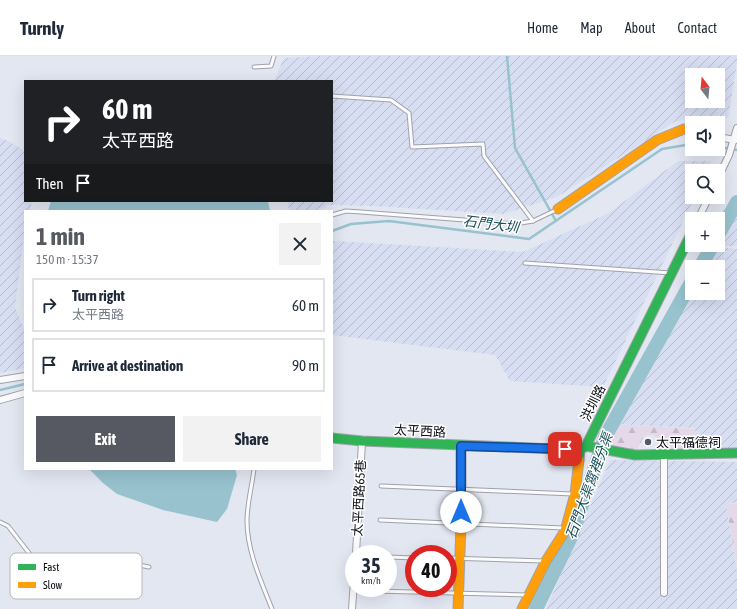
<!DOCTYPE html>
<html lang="en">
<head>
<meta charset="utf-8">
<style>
	:root { --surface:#fff; --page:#f2f2f3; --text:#1f2937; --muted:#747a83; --line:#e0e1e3; --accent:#565961 }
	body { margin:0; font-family:"Asap Condensed","Noto Sans TC",sans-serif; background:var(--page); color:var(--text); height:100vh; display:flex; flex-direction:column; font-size:15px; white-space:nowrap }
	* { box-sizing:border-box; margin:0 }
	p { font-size:13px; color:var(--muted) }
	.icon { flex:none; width:22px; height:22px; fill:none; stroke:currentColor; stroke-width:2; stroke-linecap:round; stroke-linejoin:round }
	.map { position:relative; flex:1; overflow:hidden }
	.details { position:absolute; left:24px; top:154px; width:309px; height:260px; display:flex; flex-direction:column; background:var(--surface); border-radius:0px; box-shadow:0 4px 16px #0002 }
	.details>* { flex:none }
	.top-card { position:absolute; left:24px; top:24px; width:309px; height:122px; border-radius:0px; box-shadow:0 4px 16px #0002; background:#202124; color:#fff; overflow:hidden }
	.needle { width:26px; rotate:344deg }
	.tools { position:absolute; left:685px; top:12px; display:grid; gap:8px }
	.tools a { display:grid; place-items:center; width:40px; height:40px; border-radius:0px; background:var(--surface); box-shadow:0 4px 16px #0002; font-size:20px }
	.speed { position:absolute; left:345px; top:489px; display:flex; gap:8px; font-size:20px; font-weight:700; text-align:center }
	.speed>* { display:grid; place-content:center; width:52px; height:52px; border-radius:50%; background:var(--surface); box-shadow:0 4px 16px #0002; line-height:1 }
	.speed small { font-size:10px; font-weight:400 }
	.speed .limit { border:6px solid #d22; background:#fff; color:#111 }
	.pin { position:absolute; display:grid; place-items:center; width:34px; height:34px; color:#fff; margin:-17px; border-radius:8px; box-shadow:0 2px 6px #0006 }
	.me { position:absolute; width:44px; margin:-22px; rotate:0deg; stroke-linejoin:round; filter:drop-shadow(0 0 3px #0008) }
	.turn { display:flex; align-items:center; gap:14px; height:84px; padding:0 12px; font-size:18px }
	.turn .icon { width:52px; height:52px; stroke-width:2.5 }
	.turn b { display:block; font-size:28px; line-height:34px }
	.then { display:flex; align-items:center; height:38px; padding:0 12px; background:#0003; gap:8px; font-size:15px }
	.round { display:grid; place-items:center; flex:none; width:42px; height:42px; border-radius:0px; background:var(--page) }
	.headline { display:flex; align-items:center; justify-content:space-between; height:68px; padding:0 12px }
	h1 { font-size:24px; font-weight:700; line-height:30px; color:var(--accent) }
	.action { display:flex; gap:8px; margin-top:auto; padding:8px 12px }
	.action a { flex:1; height:46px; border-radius:0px; background:var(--accent); color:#fff; font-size:16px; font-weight:700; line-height:46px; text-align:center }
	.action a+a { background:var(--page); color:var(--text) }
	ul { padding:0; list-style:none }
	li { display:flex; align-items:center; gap:12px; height:54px; margin:0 8px 6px; padding:0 4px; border:2px solid var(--line); border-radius:0px }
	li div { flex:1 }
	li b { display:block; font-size:15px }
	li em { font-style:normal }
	header { display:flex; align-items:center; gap:24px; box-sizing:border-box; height:56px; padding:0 20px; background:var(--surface); border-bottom:1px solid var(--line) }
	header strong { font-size:19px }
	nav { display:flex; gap:22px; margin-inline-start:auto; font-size:14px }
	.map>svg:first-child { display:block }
	.industrial { fill:url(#industrial-furrows); fill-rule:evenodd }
	.forest { fill:url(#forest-firs) }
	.water { fill:#97c2ce }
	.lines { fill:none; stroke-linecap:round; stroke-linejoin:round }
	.stream { stroke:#97c2ce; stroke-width:2.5 }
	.river { stroke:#97c2ce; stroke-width:14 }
	.lane-casing { stroke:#9fa2ab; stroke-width:5 }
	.street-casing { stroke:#9fa2ab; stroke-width:8 }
	.fast-casing { stroke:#9fa2ab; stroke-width:11 }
	.slow-casing { stroke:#9fa2ab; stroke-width:11 }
	.lane { stroke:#fbfbfd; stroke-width:3 }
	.street { stroke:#fbfbfd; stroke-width:6 }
	.fast { stroke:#30b455; stroke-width:9 }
	.slow { stroke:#ff9f0a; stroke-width:9 }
	.route-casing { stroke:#114b97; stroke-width:10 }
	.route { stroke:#1a73e8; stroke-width:7 }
	.poi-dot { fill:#565961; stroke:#fff; stroke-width:1.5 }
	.labels { text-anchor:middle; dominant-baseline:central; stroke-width:3; stroke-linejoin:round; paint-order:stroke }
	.street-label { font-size:13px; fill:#0a0c13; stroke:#fff }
	.poi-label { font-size:13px; fill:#0a0c13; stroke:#fff; text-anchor:start }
	.water-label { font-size:14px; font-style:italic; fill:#184d56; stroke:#fff }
	.key { fill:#fff; stroke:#b6b6b8; stroke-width:1 }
	.key-label { font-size:11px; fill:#0a0c13 }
</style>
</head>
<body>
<header>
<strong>Turnly</strong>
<nav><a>Home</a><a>Map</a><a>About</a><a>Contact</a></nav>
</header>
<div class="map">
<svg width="737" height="553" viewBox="0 0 737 553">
	<defs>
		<pattern id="industrial-furrows" width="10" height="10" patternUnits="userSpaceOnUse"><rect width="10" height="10" fill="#d7def2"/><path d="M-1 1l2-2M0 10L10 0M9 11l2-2" fill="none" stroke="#b7bdcf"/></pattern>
		<pattern id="forest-firs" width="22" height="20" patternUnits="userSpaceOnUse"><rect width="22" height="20" fill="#e5d9e9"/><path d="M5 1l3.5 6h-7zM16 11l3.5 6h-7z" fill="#c3b9c7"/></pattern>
	</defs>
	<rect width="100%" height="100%" fill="#e3e7f2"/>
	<g class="industrial">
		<path d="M323 0H737V7L728 62 676 65 557 141 503 158 373 150 328 149 316 155H289L288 145H332V25H274L284 2ZM692 19H718V45H692Z"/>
		<path d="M0 82 8 85 25 95V145H32L30 155H25V172L15 251 25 276V312L0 317Z"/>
		<path d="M678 105H712L707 115H692V141H695L603 331 510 325 495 299 332 279V187L334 185 523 196 609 157Z"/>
		<path d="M737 152V190H717L718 189Z"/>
		<path d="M716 191 737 193V394H694L695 372 614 368 692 233V237H718V211H705Z"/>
		<path d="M610 404 737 406V446L726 448 737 515V553H546Z"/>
	</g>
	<g class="forest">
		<path d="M614 368 695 373 693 396 666 395 654 379 644 380 637 394 603 392Z"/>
		<path d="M737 447V510L726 448Z"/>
	</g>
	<g class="water">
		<path d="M51 145H268L270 155H48Z"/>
		<path d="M89 413H235L237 419 227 453 217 466 163 454 117 438 103 427Z"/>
	</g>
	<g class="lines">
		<g class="stream">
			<path d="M507 0 515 92 556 165"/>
			<path d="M718 91 737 94"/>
			<path d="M332 175 351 168 389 165 529 183 662 93 692 88"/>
			<path d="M0 334 25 328"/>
		</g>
		<g class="river">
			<path d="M718 179 737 146"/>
			<path d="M700 211 713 189"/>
			<path d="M536 553 572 479 605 381 692 225"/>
		</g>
		<g class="lane-casing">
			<g id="lane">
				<path d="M254 11 271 10 274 0"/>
				<path d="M332 40 391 44 409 57 412 91 483 88 484 100 533 165"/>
				<path d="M332 159 346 155 361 156 515 168 533 165 556 154"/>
				<path d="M525 207 671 217"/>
				<path d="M254 413C252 430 247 448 247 465 247 495 261 525 272 553"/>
				<path d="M381 430 573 438"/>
				<path d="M380 464 563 472"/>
				<path d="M0 466 8 470 36 506 99 501 149 511"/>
				<path d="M388 501 414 502"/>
				<path d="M448 502 544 505"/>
				<path d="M374 535 528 539"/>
			</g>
		</g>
		<g class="street-casing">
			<g id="street">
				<path d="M718 81 735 84"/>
				<path d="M718 122 729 99 737 72"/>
				<path d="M698 163 709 141"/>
				<path d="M0 324 25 320"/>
				<path d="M0 344 25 337"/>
				<path d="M664 398V537"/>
				<path d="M356 498 362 385"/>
				<path d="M352 553 354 525"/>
			</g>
		</g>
		<g class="fast-casing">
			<g id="fast">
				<path d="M332 382 362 385 580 394"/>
				<path d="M586 390 635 399 737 397"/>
				<path d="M579 404 580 394 586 390 692 176"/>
			</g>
		</g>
		<g class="slow-casing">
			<g id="slow">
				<path d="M558 153 657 84 684 73 692 74"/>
				<path d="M458 553 461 468V390"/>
				<path d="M522 553 546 505 565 475 575 438 579 404"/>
			</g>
		</g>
		<use href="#lane" class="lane"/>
		<use href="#street" class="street"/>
		<use href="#fast" class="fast"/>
		<use href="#slow" class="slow"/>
	</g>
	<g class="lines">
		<g class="route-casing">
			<path id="route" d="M461 456V390L565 393"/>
		</g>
		<use href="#route" class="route"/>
	</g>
	<circle class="poi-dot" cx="648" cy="386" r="4"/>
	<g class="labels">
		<g class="street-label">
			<text transform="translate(593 347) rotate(-64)">洪圳路</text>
			<text transform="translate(420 375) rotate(3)">太平西路</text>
			<text transform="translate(359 442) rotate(-87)">太平西路65巷</text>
		</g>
		<g class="poi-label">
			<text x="656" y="386">太平福德祠</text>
		</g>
		<g class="water-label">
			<text transform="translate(491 168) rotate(7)">石門大圳</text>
			<text transform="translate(589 430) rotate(-70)">石門大渠霄裡分渠</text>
		</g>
	</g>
	<rect x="10" y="497" width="132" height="46" rx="6" class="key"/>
	<rect x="18" y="508" width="18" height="6" fill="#30b455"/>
	<rect x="18" y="526" width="18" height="6" fill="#ff9f0a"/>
	<g class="key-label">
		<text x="43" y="515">Fast</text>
		<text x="43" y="533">Slow</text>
	</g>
</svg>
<div class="tools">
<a><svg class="needle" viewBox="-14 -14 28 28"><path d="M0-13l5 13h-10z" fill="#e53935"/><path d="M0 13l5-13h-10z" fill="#747a83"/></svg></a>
<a><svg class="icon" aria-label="sound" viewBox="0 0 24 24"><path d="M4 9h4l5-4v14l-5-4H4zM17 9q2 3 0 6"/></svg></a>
<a><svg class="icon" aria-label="search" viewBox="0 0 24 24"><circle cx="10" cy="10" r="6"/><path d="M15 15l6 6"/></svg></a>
<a>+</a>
<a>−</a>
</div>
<div class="speed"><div>35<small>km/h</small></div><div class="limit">40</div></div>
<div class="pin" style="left:565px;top:393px;background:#d93025"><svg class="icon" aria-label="arrive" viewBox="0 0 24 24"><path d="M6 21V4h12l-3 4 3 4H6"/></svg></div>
<svg class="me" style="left:461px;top:456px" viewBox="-20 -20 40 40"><circle r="19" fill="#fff"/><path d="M0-13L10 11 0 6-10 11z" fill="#1a73e8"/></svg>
<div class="top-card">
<div class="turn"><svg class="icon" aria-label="right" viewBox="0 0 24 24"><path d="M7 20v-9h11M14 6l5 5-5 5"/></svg><div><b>60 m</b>太平西路</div></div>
<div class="then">Then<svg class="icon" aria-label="arrive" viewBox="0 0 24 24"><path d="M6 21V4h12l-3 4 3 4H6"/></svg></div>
</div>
<section class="details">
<div class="headline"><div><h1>1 min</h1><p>150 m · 15:37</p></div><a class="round"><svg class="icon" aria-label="close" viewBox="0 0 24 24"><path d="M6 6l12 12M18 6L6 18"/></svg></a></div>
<ul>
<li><svg class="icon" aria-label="right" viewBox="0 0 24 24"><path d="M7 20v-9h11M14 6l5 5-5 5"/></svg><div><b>Turn right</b><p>太平西路</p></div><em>60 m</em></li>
<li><svg class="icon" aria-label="arrive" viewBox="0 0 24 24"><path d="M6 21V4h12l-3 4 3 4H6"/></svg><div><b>Arrive at destination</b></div><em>90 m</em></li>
</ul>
<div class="action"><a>Exit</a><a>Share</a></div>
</section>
</div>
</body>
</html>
